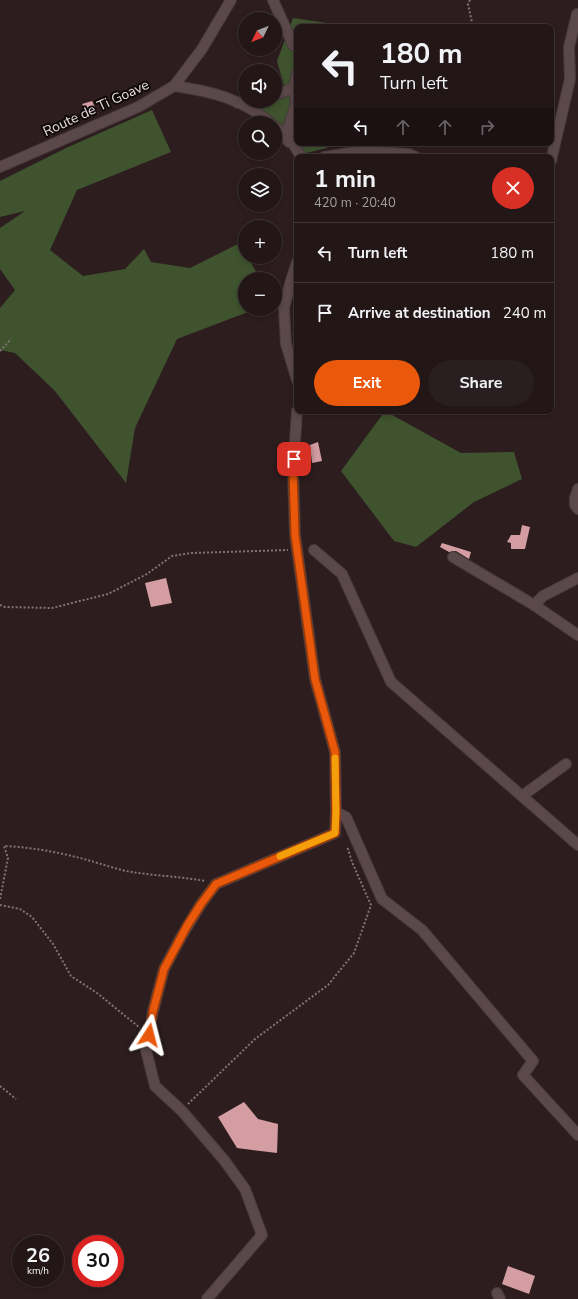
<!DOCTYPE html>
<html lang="en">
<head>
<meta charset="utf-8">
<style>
	:root { --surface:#221617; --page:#2a1f20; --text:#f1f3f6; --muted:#a29fa1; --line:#3f3536; --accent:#ea580c }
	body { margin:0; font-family:"Nunito Sans",sans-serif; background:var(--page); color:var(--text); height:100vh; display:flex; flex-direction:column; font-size:15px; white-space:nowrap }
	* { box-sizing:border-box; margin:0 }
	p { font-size:13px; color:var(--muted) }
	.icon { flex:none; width:22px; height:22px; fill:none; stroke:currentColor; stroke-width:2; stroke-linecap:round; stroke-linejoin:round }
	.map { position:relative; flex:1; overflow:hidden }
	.sheet { position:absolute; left:294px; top:154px; width:260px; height:260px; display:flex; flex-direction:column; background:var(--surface); border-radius:8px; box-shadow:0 2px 6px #0003,0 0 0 1px var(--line) }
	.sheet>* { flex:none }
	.top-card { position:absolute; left:294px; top:24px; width:260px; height:122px; border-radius:8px; box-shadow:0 2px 6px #0003,0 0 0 1px var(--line); background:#221617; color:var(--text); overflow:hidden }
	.needle { width:26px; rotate:227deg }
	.controls { position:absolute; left:238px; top:12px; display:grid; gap:8px }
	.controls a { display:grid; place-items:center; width:44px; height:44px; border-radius:50%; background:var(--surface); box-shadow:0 2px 6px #0003,0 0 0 1px var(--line); font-size:20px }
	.speed { position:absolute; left:12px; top:1235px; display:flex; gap:8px; font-size:20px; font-weight:700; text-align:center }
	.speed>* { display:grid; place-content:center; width:52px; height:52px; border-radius:50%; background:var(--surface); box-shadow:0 2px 6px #0003,0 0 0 1px var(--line); line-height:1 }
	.speed small { font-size:10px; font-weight:400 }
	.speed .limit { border:6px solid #d22; background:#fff; color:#111 }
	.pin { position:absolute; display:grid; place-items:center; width:34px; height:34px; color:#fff; margin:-17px; border-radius:8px; box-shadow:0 2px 6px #0006 }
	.me { position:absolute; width:44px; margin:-22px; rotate:9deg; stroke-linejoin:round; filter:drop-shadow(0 0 3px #0008) }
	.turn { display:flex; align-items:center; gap:14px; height:84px; padding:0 20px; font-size:18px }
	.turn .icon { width:52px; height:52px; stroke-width:2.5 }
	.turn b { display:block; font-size:28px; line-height:34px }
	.lanes { display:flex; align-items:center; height:38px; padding:0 20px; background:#0003; justify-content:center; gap:20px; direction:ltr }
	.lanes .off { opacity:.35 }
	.round { display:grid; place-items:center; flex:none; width:42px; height:42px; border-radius:21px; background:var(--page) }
	.headline { display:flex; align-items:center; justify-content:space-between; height:68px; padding:0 20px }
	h1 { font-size:24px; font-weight:700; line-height:30px }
	.primary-button { display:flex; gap:8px; margin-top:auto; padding:8px 20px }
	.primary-button a { flex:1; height:46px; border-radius:24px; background:var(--accent); color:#fff; font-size:16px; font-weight:700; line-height:46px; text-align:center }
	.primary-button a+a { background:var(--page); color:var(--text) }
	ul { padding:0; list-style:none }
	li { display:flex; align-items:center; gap:12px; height:60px; padding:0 20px; border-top:1px solid var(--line) }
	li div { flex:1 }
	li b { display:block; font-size:15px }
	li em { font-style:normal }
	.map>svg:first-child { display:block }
	.forest { fill:#3e532e }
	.building { fill:#d39da2 }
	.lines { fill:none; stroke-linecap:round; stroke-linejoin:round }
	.minor-casing { stroke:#483a3b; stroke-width:12 }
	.path { stroke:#827476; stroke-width:2; stroke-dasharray:2 2; stroke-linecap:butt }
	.minor { stroke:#5b484a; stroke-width:10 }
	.route-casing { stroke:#983908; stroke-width:10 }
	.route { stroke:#ea580c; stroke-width:7 }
	.slow { stroke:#f59e0b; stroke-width:7 }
	.labels { text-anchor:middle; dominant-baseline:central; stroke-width:4; stroke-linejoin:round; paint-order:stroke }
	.street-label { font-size:14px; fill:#e9ddde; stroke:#10090a }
</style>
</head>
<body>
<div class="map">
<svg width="578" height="1299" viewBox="0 0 578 1299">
	<rect width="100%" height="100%" fill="#2d1d1f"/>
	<g class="forest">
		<path d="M293 18 334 24 335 27H297V143H330L327 148 302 154 258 108 268 101H275V96L285 89 277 61Z"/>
		<path d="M152 110 171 152 77 190 50 250 83 276 125 269 144 249 151 262 190 268 240 243 245 252V257H248L260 279H245V309H256L177 339 135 428 126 483 55 391 15 353 0 350V308L15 290 0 269V228L25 211 0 217V181L66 148Z"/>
		<path d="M385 411 461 453 514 452 522 479 474 502 416 547 394 541 341 471Z"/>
	</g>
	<g class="building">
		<path d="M92 101 98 113 91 116 82 104Z"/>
		<path d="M318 442 322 461 312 463 310 445Z"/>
		<path d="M522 525 530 527 525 549H511V543L507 542 511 535H520Z"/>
		<path d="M442 543 471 552 469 559 456 551 449 552 440 547Z"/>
		<path d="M166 578 172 603 151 607 145 583Z"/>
		<path d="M244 1102 258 1119 278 1124 277 1153 237 1148 218 1117Z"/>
		<path d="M508 1266 535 1276 529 1294 502 1284Z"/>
	</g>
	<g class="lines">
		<g class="minor-casing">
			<g id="minor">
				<path d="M273 0 293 45 297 43"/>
				<path d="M174 86C211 91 242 99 271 123"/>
				<path d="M294 88 297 73"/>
				<path d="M275 95 294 88 296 104 288 128V135L301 157"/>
				<path d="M238 103 259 101"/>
				<path d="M275 126 280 131 289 142"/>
				<path d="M324 157 362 151 409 154 416 157"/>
				<path d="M551 161 570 79 569 47 577 14"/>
				<path d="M0 167 138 107 174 86 202 49 231 0"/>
				<path d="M297 262 290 284 284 308 286 344 297 380"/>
				<path d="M578 489 575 498V505L578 509"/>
				<path d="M314 550 342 574 391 682 578 845"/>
				<path d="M453 557 534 605 578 635"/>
				<path d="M534 605 543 596 578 578"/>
				<path d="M522 796 566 764"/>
				<path d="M336 812 346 817 382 899 422 930 533 1061 523 1075 578 1135"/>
				<path d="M497 1293 500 1299"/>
				<path d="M207 1299 262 1235 245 1189 224 1160 182 1111 155 1086 146 1050 153 1011 164 969 181 937 201 904 216 884 335 833 336 812 335 752 315 679 295 535 293 472 297 411"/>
			</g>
		</g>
		<g class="path">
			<path d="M470 0 468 4 473 27"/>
			<path d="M0 351 11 339"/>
			<path d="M0 605 5 607 52 608 108 594 147 574 172 556 191 553 288 550"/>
			<path d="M0 899 8 858 4 846C28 847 52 851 76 857 93 861 109 867 126 871 152 876 179 876 205 881"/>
			<path d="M0 905 20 909 32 917 53 944 71 976 97 993 140 1028"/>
			<path d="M0 1086 16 1099"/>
			<path d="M188 1104 255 1039 328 985 354 953 371 905 352 862 347 846"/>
		</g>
		<use href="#minor" class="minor"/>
	</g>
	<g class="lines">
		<g class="route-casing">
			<path id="route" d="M149 1035 153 1011 164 969 187 926 201 904 216 884 335 833 336 812 335 752 315 679 295 535 293 472 294 459"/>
		</g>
		<use href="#route" class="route"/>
		<path class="slow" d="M280 856 335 833 336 812 335 758"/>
	</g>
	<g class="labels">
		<g class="street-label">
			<text transform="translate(96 108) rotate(-25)">Route de Ti Goave</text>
		</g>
	</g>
</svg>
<div class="controls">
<a><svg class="needle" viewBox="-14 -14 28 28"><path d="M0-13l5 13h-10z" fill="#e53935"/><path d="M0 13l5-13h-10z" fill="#a29fa1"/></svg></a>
<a><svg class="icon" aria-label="sound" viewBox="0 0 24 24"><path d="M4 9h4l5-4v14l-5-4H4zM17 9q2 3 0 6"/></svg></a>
<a><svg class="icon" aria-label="search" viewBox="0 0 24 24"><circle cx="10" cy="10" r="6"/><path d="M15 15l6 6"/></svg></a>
<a><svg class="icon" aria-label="layers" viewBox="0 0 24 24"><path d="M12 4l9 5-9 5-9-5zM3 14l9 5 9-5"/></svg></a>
<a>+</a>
<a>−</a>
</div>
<div class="speed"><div>26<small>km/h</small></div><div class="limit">30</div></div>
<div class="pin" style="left:294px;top:459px;background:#d93025"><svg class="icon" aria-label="arrive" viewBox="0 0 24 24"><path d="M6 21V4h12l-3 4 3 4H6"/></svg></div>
<svg class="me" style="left:149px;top:1035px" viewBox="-20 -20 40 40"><path d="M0-17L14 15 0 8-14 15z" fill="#ea580c" stroke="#fff" stroke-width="4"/></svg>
<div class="top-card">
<div class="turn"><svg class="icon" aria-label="left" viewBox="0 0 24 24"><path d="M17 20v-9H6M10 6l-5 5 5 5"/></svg><div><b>180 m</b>Turn left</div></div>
<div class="lanes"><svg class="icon" aria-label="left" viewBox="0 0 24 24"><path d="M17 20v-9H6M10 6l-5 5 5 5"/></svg><svg class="icon off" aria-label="ahead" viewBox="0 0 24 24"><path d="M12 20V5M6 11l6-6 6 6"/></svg><svg class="icon off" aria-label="ahead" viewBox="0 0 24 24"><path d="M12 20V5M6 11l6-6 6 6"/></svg><svg class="icon off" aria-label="right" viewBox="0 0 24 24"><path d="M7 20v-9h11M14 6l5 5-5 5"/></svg></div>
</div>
<section class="sheet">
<div class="headline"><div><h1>1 min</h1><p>420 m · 20:40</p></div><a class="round" style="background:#d93025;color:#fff"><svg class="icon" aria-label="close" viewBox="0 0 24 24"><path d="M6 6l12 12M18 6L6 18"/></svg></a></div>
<ul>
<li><svg class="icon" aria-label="left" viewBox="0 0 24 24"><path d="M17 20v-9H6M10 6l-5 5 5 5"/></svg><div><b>Turn left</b></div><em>180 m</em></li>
<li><svg class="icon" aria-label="arrive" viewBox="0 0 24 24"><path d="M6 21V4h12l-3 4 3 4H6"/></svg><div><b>Arrive at destination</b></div><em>240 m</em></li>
</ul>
<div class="primary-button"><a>Exit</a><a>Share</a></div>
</section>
</div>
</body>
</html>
